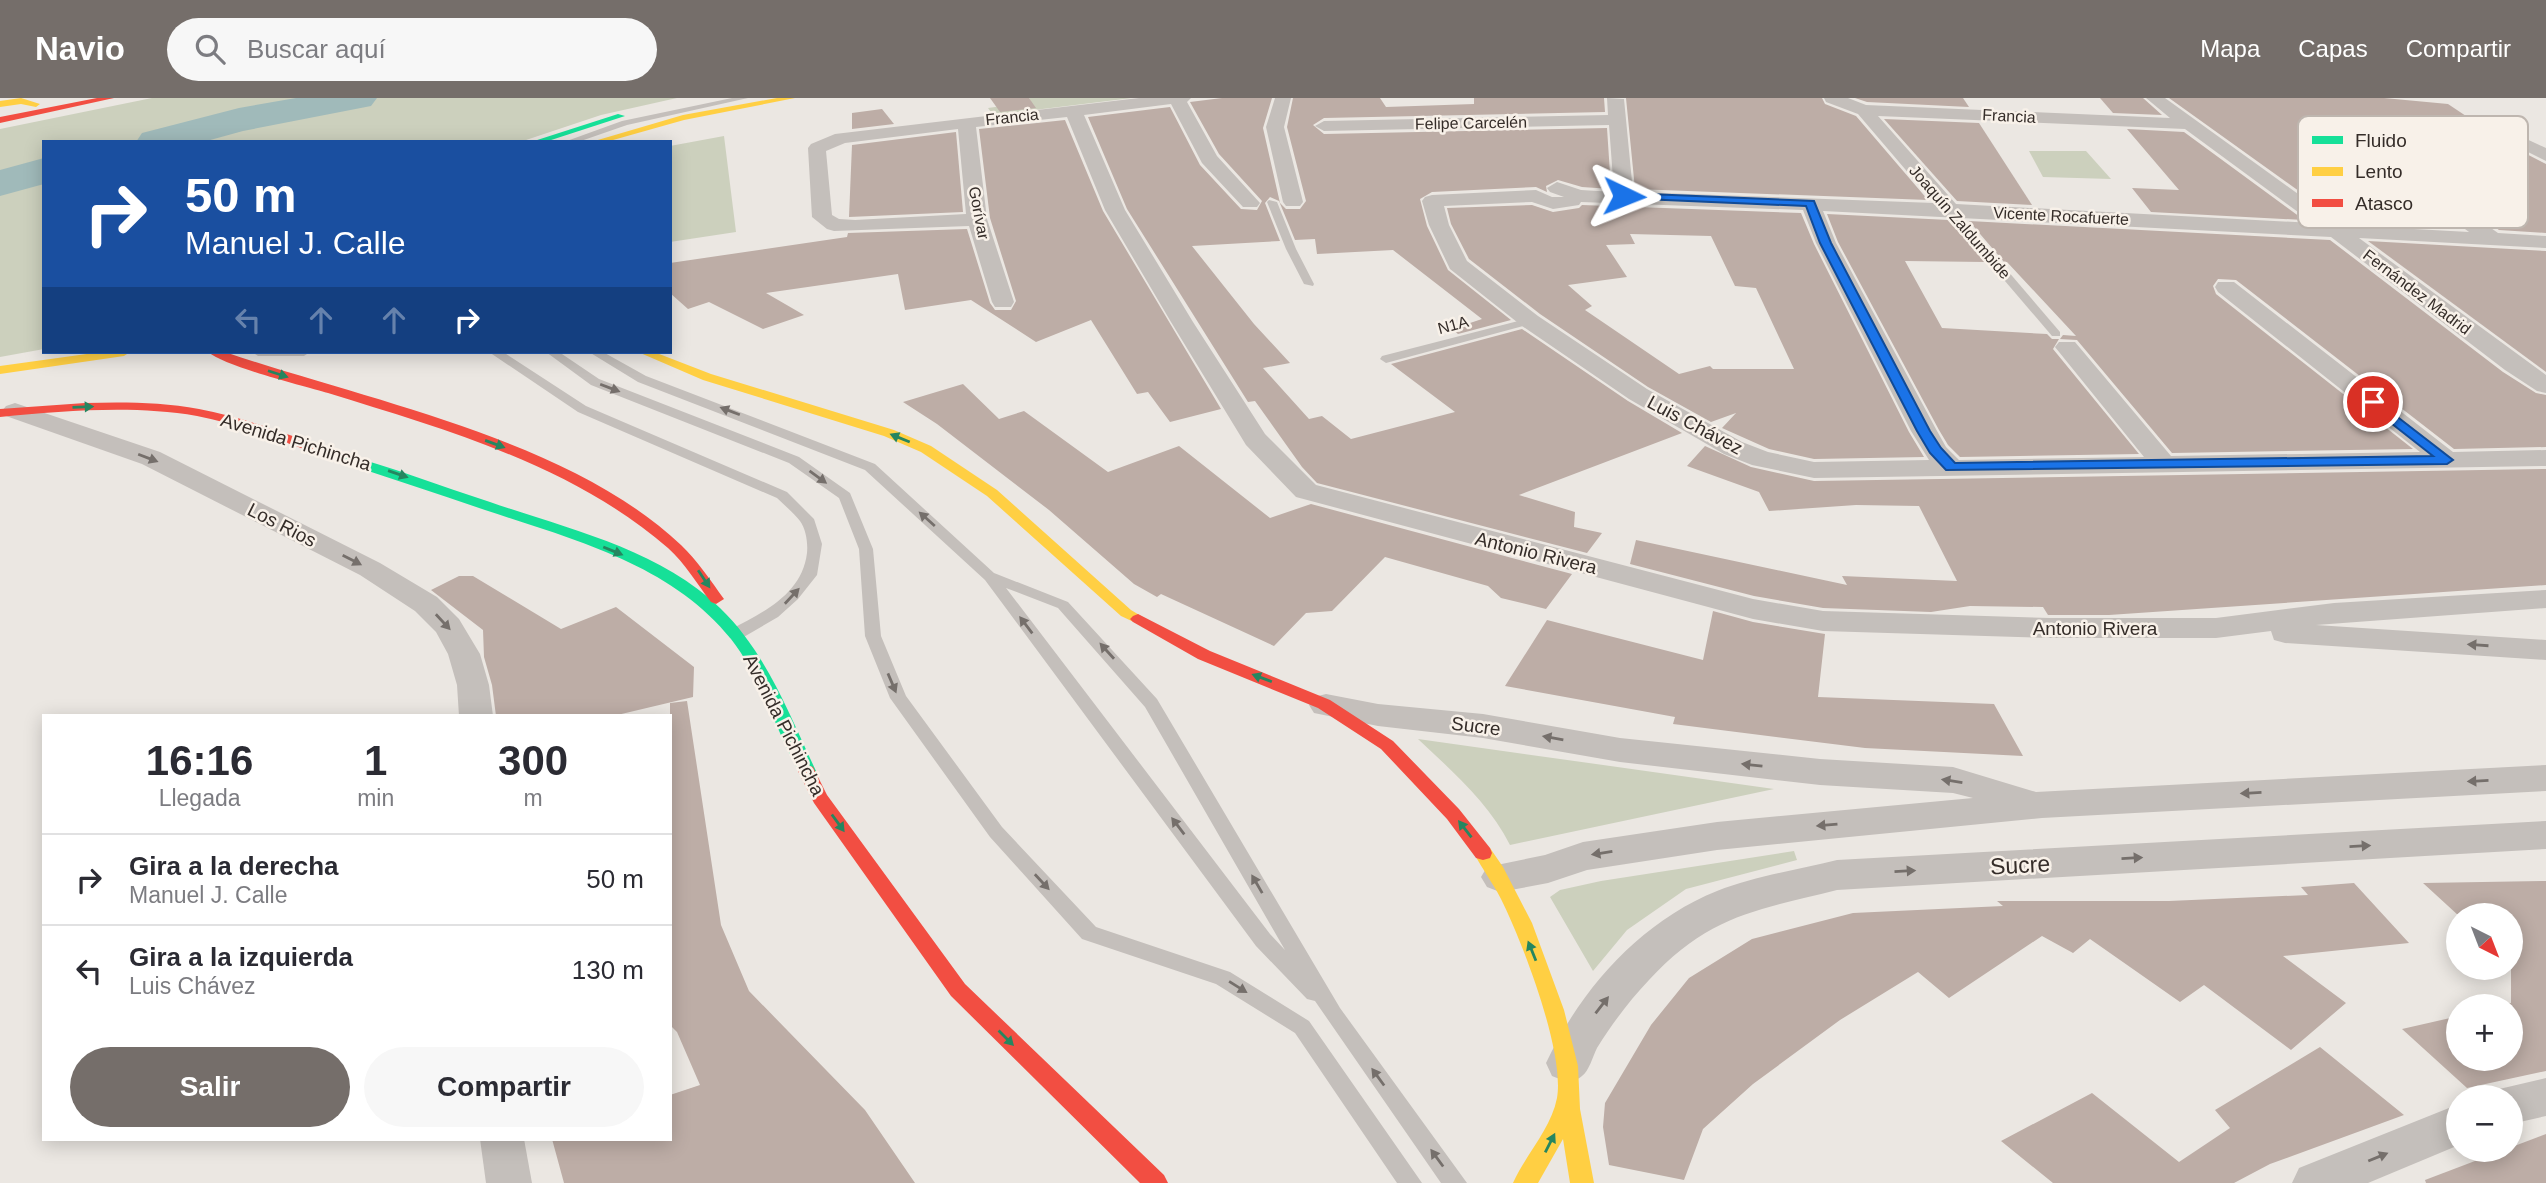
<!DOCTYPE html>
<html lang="es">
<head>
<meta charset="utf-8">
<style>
	:root { --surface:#fff; --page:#f7f7f7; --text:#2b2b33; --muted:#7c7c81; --line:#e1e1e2; --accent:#756e6a }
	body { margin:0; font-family:Arial,sans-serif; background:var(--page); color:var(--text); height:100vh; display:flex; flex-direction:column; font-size:26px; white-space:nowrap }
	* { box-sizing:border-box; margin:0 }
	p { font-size:23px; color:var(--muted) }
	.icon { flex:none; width:38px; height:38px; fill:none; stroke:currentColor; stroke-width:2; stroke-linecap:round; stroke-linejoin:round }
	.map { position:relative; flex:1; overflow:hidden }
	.drawer { position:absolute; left:42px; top:616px; width:630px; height:427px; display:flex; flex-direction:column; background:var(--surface); border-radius:0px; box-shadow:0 4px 18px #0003 }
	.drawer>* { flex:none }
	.banner { position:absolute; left:42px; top:42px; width:630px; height:214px; border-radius:0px; box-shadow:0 4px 18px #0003; background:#1a4fa0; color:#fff; overflow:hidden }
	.needle { width:46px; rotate:138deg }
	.controls { position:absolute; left:2446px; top:805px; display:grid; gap:14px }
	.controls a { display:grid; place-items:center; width:77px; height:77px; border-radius:50%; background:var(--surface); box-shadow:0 4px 18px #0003; font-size:35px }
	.pin { position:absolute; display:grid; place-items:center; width:60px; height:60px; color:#fff; margin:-30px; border:4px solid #fff; border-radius:50%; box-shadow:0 2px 7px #0007 }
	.me { position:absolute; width:77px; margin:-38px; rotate:92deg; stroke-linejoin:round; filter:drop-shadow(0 0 5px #0008) }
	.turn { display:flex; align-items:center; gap:24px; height:147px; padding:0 28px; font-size:32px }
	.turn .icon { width:91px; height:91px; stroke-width:2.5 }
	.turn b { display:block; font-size:49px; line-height:60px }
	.lanes { display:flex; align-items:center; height:66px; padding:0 28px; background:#0003; justify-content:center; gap:35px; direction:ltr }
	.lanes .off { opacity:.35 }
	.eta { display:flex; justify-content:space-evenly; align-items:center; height:119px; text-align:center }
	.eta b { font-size:42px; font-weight:800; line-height:49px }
	.button { display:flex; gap:14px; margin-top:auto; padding:14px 28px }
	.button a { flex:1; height:80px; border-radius:42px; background:var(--accent); color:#fff; font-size:28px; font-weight:800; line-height:80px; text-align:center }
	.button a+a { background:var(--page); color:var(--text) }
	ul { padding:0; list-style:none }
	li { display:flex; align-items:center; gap:21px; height:91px; padding:0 28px; border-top:2px solid var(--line) }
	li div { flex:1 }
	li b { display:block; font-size:26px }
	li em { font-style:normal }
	header { display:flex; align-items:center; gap:42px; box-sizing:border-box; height:98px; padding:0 35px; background:var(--accent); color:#fff }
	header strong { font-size:33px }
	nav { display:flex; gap:38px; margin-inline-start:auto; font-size:24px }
	.search { width:490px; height:63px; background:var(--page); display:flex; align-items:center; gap:18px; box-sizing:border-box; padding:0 24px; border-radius:38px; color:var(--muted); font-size:26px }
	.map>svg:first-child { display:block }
	.green { fill:#ccd0bd }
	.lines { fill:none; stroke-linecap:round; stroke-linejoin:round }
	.river { fill:#a0baba; fill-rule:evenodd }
	.building { fill:#bdada6; fill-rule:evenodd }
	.lane { fill:#c4bfbb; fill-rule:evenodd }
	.street { fill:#c4bfbb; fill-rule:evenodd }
	.fast { fill:#16e098; fill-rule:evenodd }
	.slow { fill:#ffcf43; fill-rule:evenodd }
	.jam { fill:#f24e42; fill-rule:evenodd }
	.oneway { fill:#268660 }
	.oneway2 { fill:#756f6b }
	.route { fill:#1a73e8; stroke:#114b97; stroke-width:2 }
	.labels { text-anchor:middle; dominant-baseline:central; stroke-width:5; stroke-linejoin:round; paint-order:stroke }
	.far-street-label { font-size:16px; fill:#352d29; stroke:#f8f1e9 }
	.street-label { font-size:19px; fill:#352d29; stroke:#f8f1e9 }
	.near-street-label { font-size:23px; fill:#352d29; stroke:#f8f1e9 }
	.key { fill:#f8f1e9; stroke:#beb6af; stroke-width:2 }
	.key-label { font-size:19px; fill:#352d29 }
</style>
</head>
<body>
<header>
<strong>Navio</strong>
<div class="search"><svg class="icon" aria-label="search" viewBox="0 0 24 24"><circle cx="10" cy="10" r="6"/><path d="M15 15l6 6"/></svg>Buscar aquí</div>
<nav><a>Mapa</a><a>Capas</a><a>Compartir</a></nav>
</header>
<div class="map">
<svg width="2546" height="1085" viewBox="0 0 2546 1085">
	<rect width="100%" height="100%" fill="#ebe7e2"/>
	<g class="green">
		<path d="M152 0H677L601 17 520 44H44V251L0 259V31Z"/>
		<path d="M1029 0H1132L993 17 988 10 1031 4Z"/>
		<path d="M724 38 736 134 670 144V48Z"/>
		<path d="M2029 53H2086L2111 81 2043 79Z"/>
		<path d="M1418 641 1774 691 1510 747C1489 705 1452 673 1418 641Z"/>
		<path d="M1794 753 1797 762 1686 791 1627 832 1593 873 1550 799 1560 792 1601 783Z"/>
	</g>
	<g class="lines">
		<g class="river">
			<path d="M296 0H377L371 8 243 33 203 44H136L142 35 239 10Z"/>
			<path d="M44 60V86L0 98V72Z"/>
		</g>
	</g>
	<g class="building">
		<path d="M990 0H1029L1036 10 1000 14Z"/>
		<path d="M1222 0H1272L1263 30 1280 105 1286 111H1300L1306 103 1287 29 1293 0H1380L1386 9 1474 6V0H1604L1605 14 1324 20 1313 27 1324 36 1607 30 1611 91 1582 89 1558 82 1546 88 1547 94 1536 89 1432 94 1420 101 1427 128 1448 172 1511 222 1458 236 1452 231 1482 221 1393 152 1317 156 1315 141 1295 142 1279 103 1270 99 1265 105 1280 143 1192 148 1254 226 1290 265 1263 270 1309 321 1322 318 1351 341 1455 314 1391 266 1522 231 1628 303 1682 335 1519 397 1575 414 1574 429 1602 435 1587 455 1317 385 1302 369 1255 303 1248 304 1127 111 1088 19 1170 9 1200 67 1241 111 1257 112 1262 103 1219 56 1190 4Z"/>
		<path d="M1626 0H1822L1825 6 1856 18 1928 102 1635 91Z"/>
		<path d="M1855 0H1963L1969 9 1867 4Z"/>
		<path d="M2100 0H2143L2162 17 2113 15Z"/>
		<path d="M2169 0H2384L2448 6 2475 24 2483 25 2508 43 2513 49 2546 66V135L2499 132 2399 62H2385L2380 70 2461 131 2342 124Z"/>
		<path d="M882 11 894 26 852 31V15Z"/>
		<path d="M1884 21 1979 25 2032 107 1957 103Z"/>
		<path d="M1065 22 1103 113 1221 311 1170 324 1148 294 1137 296 1091 222 1036 244 971 202 905 212 898 176 766 195 804 217 763 231 709 204 688 211 670 195V165L847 139 848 135 967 131 990 205 995 212H1011L1016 203 990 120 979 31Z"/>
		<path d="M2127 31 2184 34 2304 122 2151 114 2132 90 2179 92Z"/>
		<path d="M956 34 963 114 849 119 852 47Z"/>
		<path d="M1532 107 1553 114 1579 110 1582 107 1801 115 1814 146 1909 334 1924 359 1814 361 1769 351 1722 330 1736 315 1711 324 1648 289 1540 216 1469 161 1451 126 1447 110ZM1630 136 1711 138 1735 188 1756 190 1794 271H1713L1710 268 1679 276 1585 212 1592 208 1568 187 1627 179 1606 147 1635 146Z"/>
		<path d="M1827 116 1949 122 1985 164 1905 163 1942 230 2047 236 2052 241H2060L2063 237 2076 238 2007 164H2004L1969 123 2330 142 2503 274 2536 295 2546 297V349L2454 351 2236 182 2218 181 2213 188 2216 196 2413 351 2172 355 2077 242 2059 241 2053 251 2139 356 1960 359 1948 347 1939 332 1838 144Z"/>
		<path d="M2368 143 2546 153V274Z"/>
		<path d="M963 286 999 321 1024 313 1108 374 1179 348 1270 420 1311 406 1572 476 1546 511 1501 500 1488 488 1385 459 1332 513 1306 515 1274 548 1161 496 1157 499 1134 486 1049 412 937 326 903 304Z"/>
		<path d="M1705 348 1751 369 1814 383 2546 371V487L2109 517H2048L2043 509 1970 508 1931 514 1823 510 1754 498 1630 466 1636 442 1847 487 1842 478 1957 483 1919 408 1856 407 1769 413 1759 394 1687 368Z"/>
		<path d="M459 478H473L561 531 616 509 694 569 693 599 613 618H496L492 587 484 559 483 532 431 492Z"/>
		<path d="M1713 513 1753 524 1825 536 1818 599 1994 606 2023 658 1865 650 1673 626 1675 619 1505 588 1547 522 1703 562Z"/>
		<path d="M687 603 721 827 749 893 865 1012 915 1085H564L552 1041H670V997L700 987 677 934 670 927V605Z"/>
		<path d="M2546 783V973L2467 990 2402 931 2459 918V961H2511V908H2498L2511 905V817L2459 818 2423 785Z"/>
		<path d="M2354 785 2409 845 2283 858 2346 905 2291 952 2204 887 2180 904 2090 841 2073 855 2042 838 1949 900 1918 874 1840 922 1753 986 1703 1031 1684 1082 1609 1067 1603 1029 1605 1005 1651 927 1689 880 1752 841 1853 815 2003 808 1997 803H2169L2308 797 2301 789Z"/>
		<path d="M2320 949 2404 1017 2270 1066 2234 1085H2053L2001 1043 2092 995 2179 1064 2230 1030 2215 1012Z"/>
		<path d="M2546 1036V1085H2426L2425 1082Z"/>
	</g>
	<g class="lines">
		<g class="lane">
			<path d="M732 0H748L627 27 578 44H564L622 23Z"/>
			<path d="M1269 102 1277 104 1296 151 1314 186 1313 188 1304 186 1286 151 1267 104Z"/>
			<path d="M1946 110H1954L2060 234V238H2052L1946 114Z"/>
			<path d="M1530 220 1534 221V225L1386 265 1380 261 1382 258Z"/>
			<path d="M252 254H310L304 258H258Z"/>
			<path d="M489 254H503L586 308 787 394 814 421 822 446 817 477 798 501 778 519 742 540H730L728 536 730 532C764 514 802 496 807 455 808 445 806 431 800 423 794 415 785 408 777 400L578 314Z"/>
			<path d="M546 254H559L599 281 799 359 850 395 873 451 881 538 906 598 1002 729 1096 829 1230 874 1309 923 1422 1085H1397L1295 935 1216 886 1082 841 990 739 890 600 865 538 859 451 839 400 789 365 591 287Z"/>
			<path d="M589 254H603L646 278 875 366 994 475 1068 504 1157 601 1340 910 1467 1085H1441L1315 903 1307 901 1256 848 985 482 865 372 638 284ZM1006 490 1058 510 1145 609 1285 852 1270 836Z"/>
		</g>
		<g class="street">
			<path d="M1139 0H1191L1187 4 1217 58 1260 105 1257 109H1243L1202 65 1171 6 1084 17 1125 112 1193 224 1265 336 1316 387 1753 501 1823 513 2050 520H2216L2334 505 2546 492V510L2316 527 2546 542V562L2285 545 2274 542 2271 533 2216 540H2050L1823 533 1753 521 1296 399 1246 347 1171 224 1105 112 1067 19 976 29 987 121 1014 204 1011 209H995L992 204 969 128 834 133 827 131 812 119 808 50 811 46 835 36ZM958 31 966 116 855 122 839 121 832 117 826 53 845 45Z"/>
			<path d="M1275 0H1291L1284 29 1303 104 1300 108H1286L1283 104 1266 29Z"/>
			<path d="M1607 0 1624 1 1633 94 1934 105 1858 16 1826 4 1824 0H1848L1866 7 2170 20 2146 0H2165L2341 127 2469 134 2383 69 2385 65H2399L2498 135 2546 138V150L2359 140 2546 277V295L2537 293 2505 272 2331 139 1823 113 1836 145 1937 333 1946 349 1959 362 2144 359 2055 249 2059 244H2075L2171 358 2420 354 2218 194 2215 189 2218 184H2234L2453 354 2546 352V368L1814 380 1752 367 1724 356 1629 301 1522 228 1450 171 1429 127 1422 103 1425 99 1432 97 1536 92 1552 99H1564L1550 94 1547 90 1557 84 1581 92 1614 94 1609 27 1324 33 1315 28 1324 23 1608 17ZM1878 18 2185 31 2313 125 1956 106ZM1532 104 1553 111 1579 107 1581 104 1803 112 1816 145 1911 333 1929 362 1814 364 1768 354 1742 344 1647 291 1538 218 1467 163 1449 127 1444 108Z"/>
			<path d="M2520 38 2546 50V63L2514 47 2511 43 2514 39Z"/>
			<path d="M15 305 160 354 380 465 437 499 459 521 480 556 489 587 493 618H459L457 587 448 556 436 534 415 513 360 477 142 366 6 318 2 313 6 308Z"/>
			<path d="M1326 596 1378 606 1483 616 1620 640 1820 661 1953 669 2036 694 2546 667V693L2042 720 1717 752 1587 772 1548 785 1500 794 1487 789 1481 779 1487 769 1545 757 1583 744 1717 724 1973 700 1953 695 1820 687 1620 664 1483 640 1378 628 1314 615 1309 607 1314 599Z"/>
			<path d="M2546 723V751L1837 792C1757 812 1709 817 1649 882 1629 903 1612 926 1597 950 1593 958 1589 973 1582 978 1573 986 1562 982 1552 978L1546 965C1581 891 1640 824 1717 793 1755 778 1797 772 1837 762Z"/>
			<path d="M2546 980V1018L2511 1026V999H2492L2495 992Z"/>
			<path d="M2459 1006V1047L2368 1085H2292L2299 1070Z"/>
			<path d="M480 1041H524L532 1085H486Z"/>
		</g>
		<g class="fast">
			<path d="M618 16 625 18 545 44H531Z"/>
			<path d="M339 355C390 368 440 388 490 404 568 431 659 451 720 510 766 554 789 616 816 673L813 677H801C775 633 763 582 731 541 671 466 572 441 485 412 435 395 385 378 334 362V356Z"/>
		</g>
		<g class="slow">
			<path d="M21 0 40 6 36 9 21 6 0 9V3Z"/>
			<path d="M777 0H795L684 22 606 44H591L683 17Z"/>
			<path d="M101 254H130L124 258 0 276V268Z"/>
			<path d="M638 254H654L711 276 894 332 931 348 997 392 1131 512 1146 521 1138 526 1121 518 987 398 921 354 884 338 703 282Z"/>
			<path d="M1483 748 1490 750 1503 769 1532 825 1564 912 1578 968 1580 1011 1594 1085H1570L1563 1041 1538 1085H1513C1526 1056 1551 1031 1557 1000 1565 954 1522 843 1501 801 1493 785 1482 771 1474 755L1476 750Z"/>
		</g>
		<g class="jam">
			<path d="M97 0H114L0 25V19Z"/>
			<path d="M208 254H225C368 303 569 341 681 447 697 462 711 483 724 501L716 506 711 504C697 486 685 465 668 450 572 367 447 332 328 295 303 288 224 268 208 254Z"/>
			<path d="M85 305C123 304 161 304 199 311 248 320 296 340 344 356L346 359 339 363 334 362C289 346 244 327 197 318 132 307 65 313 0 319V311Z"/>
			<path d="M1138 516 1210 553 1330 602 1393 643 1459 711 1490 750 1492 755 1490 760 1483 762 1476 760 1447 721 1381 651 1318 610 1198 561 1133 524 1130 521 1133 518Z"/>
			<path d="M807 667 813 669 827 697 965 886 1164 1077 1168 1085H1140L951 898 814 705 798 673 801 669Z"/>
		</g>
	</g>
	<defs><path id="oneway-solid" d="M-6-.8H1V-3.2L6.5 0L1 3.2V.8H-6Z" transform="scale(1.75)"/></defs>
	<g class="oneway">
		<use href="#oneway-solid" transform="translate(278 276) rotate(18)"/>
		<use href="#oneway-solid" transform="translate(83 309) rotate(-2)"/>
		<use href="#oneway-solid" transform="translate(900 340) rotate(-158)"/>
		<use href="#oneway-solid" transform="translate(495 346) rotate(20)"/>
		<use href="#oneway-solid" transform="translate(398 376) rotate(19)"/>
		<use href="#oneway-solid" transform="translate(613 453) rotate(22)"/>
		<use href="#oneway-solid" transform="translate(704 481) rotate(56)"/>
		<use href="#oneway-solid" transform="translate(1262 580) rotate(-159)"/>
		<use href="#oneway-solid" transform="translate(838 725) rotate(54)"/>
		<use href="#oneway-solid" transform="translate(1465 731) rotate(-128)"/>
		<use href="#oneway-solid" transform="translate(1532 853) rotate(-112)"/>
		<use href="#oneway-solid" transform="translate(1006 940) rotate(45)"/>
		<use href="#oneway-solid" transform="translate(1550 1045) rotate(-63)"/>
	</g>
	<g class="oneway2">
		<use href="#oneway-solid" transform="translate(610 290) rotate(21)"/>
		<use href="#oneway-solid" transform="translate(730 313) rotate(-159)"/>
		<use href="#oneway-solid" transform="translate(148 360) rotate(21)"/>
		<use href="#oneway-solid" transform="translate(818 379) rotate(36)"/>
		<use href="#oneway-solid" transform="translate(927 421) rotate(-138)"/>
		<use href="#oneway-solid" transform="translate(352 462) rotate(27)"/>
		<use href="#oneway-solid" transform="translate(792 498) rotate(-47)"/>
		<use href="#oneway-solid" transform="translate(443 524) rotate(47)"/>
		<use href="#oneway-solid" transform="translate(1026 527) rotate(-127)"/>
		<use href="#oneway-solid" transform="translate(2478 547) rotate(-176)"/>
		<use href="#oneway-solid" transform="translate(1107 553) rotate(-132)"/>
		<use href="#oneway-solid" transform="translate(892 585) rotate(67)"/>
		<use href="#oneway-solid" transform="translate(1553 640) rotate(-170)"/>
		<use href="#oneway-solid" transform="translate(1752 667) rotate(-174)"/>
		<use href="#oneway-solid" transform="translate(1952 683) rotate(-171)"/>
		<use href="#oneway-solid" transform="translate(2478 683) rotate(177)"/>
		<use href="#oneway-solid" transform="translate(2251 695) rotate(177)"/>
		<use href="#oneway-solid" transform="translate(1827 727) rotate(175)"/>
		<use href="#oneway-solid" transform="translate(1178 728) rotate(-127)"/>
		<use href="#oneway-solid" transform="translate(2360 748) rotate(-3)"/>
		<use href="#oneway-solid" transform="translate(1602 755) rotate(171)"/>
		<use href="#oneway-solid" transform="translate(2132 760) rotate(-3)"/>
		<use href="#oneway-solid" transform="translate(1905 773) rotate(-3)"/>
		<use href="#oneway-solid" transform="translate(1042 784) rotate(47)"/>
		<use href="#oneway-solid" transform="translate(1257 786) rotate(-120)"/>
		<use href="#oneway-solid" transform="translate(1238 889) rotate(32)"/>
		<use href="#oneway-solid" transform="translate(1602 907) rotate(-52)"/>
		<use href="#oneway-solid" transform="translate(1378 979) rotate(-126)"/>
		<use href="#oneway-solid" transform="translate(2378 1059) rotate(-22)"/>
		<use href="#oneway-solid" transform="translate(1437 1060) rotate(-126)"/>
	</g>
	<path class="route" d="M1624 95 1814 103 1831 145 1930 333 1941 350 1955 365 2433 358 2368 307V301L2373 300 2453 362 2447 366 1946 372 1930 355 1917 333 1820 145 1806 108 1620 100V96Z"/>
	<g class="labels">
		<g class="far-street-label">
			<text transform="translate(2009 18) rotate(3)">Francia</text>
			<text transform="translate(1012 19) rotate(-6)">Francia</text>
			<text transform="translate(1471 25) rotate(-1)">Felipe Carcelén</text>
			<text transform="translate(979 115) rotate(79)">Gorívar</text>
			<text transform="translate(2061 118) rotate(3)">Vicente Rocafuerte</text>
			<text transform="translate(1960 124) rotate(49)">Joaquín Zaldumbide</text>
			<text transform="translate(2417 194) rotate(37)">Fernández Madrid</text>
			<text transform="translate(1453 227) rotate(-15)">N1A</text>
		</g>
		<g class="street-label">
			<text transform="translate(1695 327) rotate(28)">Luis Chávez</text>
			<text transform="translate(296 344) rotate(17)">Avenida Pichincha</text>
			<text transform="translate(282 427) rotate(27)">Los Rios</text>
			<text transform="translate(1536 455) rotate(14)">Antonio Rivera</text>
			<text x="2095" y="530">Antonio Rivera</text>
			<text transform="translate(784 627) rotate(63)">Avenida Pichincha</text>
			<text transform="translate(1476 628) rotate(7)">Sucre</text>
		</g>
		<g class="near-street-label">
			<text transform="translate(2020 767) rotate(-3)">Sucre</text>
		</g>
	</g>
	<rect x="2298" y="18" width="230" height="112" rx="10" class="key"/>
	<rect x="2312" y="38" width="31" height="8" fill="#16e098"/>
	<rect x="2312" y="69" width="31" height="9" fill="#ffcf43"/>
	<rect x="2312" y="101" width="31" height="8" fill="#f24e42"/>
	<g class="key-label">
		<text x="2355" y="49">Fluido</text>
		<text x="2355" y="80">Lento</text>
		<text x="2355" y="112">Atasco</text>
	</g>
</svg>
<div class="controls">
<a><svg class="needle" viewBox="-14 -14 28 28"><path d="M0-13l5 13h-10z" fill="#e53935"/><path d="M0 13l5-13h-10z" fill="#7c7c81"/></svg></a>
<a>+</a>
<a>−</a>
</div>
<div class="pin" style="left:2373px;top:304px;background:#d93025"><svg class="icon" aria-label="arrive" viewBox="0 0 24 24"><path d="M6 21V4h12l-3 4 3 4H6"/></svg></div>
<svg class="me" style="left:1624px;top:98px" viewBox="-20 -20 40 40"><path d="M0-17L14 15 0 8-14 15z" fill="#1a73e8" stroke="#fff" stroke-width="4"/></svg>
<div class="banner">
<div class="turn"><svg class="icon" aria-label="right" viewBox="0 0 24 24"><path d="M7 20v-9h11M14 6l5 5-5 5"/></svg><div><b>50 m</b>Manuel J. Calle</div></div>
<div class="lanes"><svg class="icon off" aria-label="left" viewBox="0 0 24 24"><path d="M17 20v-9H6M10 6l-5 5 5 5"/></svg><svg class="icon off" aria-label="ahead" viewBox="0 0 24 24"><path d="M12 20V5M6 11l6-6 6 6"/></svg><svg class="icon off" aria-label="ahead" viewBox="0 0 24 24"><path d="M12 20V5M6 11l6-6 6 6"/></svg><svg class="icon" aria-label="right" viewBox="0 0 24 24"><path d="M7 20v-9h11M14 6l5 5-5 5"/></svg></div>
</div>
<section class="drawer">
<div class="eta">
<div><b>16:16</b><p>Llegada</p></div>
<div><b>1</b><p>min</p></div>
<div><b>300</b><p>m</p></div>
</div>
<ul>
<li><svg class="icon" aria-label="right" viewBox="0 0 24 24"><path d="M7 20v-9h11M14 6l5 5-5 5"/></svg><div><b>Gira a la derecha</b><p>Manuel J. Calle</p></div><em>50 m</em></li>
<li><svg class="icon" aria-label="left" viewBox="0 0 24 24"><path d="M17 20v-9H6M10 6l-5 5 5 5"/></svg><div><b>Gira a la izquierda</b><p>Luis Chávez</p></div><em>130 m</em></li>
</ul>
<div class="button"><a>Salir</a><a>Compartir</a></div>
</section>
</div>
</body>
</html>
